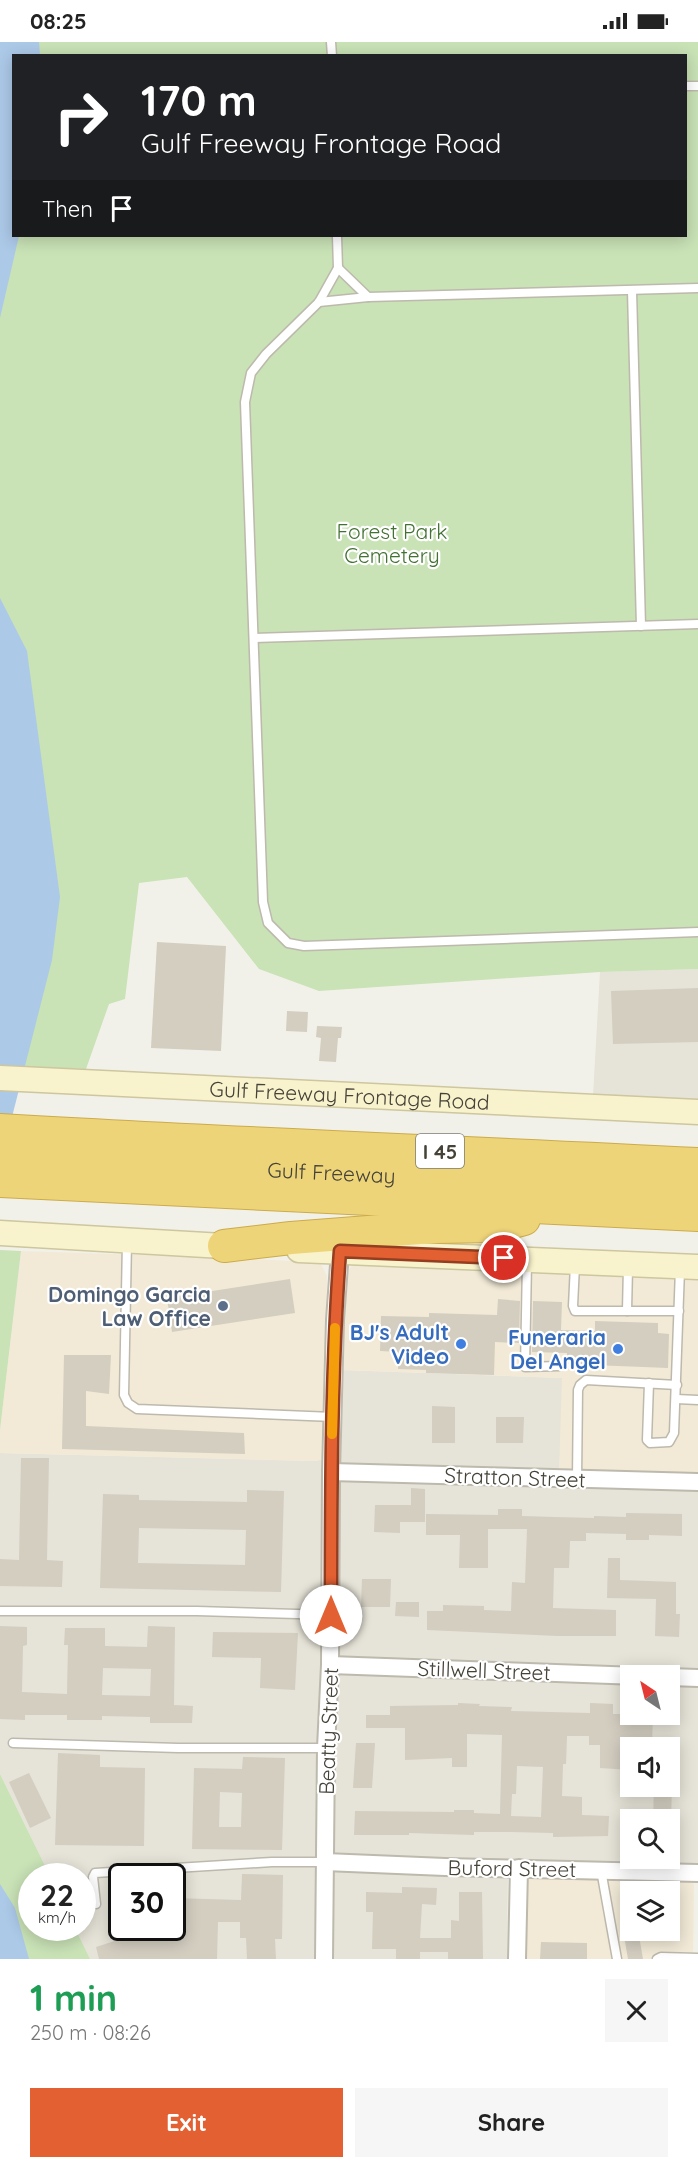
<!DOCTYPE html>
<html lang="en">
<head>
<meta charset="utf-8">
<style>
	:root { --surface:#fff; --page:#f6f6f6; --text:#222; --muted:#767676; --accent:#e26031 }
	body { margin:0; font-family:Quicksand,sans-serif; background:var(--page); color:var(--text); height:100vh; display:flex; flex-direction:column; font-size:22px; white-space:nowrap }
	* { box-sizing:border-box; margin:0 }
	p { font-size:20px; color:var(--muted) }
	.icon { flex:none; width:33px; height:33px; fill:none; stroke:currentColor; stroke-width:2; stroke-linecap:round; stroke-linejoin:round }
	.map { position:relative; height:1917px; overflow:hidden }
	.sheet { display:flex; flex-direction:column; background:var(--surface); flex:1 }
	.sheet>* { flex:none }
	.top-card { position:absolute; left:12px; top:12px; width:675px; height:183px; border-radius:0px; box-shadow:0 3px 15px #0003; background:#202124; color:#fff; overflow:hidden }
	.needle { width:39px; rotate:325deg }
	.tools { position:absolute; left:620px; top:1623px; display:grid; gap:12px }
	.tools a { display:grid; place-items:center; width:60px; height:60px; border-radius:0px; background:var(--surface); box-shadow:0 3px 15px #0003; font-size:30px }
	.speed { position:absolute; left:18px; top:1821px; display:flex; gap:12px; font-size:30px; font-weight:700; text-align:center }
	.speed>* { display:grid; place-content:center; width:78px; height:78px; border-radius:50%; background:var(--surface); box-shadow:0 3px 15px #0003; line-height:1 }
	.speed small { font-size:15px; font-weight:400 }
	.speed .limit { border:3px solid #111; border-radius:9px; background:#fff; color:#111 }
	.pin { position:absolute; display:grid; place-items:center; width:51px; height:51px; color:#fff; margin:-26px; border:3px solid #fff; border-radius:50%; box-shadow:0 2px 6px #0007 }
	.me { position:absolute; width:66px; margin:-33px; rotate:0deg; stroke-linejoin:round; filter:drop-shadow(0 0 4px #0008) }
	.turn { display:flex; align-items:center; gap:21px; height:126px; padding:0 30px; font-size:27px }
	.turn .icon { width:78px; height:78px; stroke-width:2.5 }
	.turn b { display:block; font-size:42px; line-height:51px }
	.then { display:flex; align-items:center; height:57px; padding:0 30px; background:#0003; gap:12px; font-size:22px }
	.round { display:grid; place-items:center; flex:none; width:63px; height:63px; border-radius:0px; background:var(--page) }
	.overview { display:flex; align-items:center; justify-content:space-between; height:102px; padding:0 30px }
	h1 { font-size:36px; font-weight:700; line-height:45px; color:#1e9e55 }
	.primary-button { display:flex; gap:12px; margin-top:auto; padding:12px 30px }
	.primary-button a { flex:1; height:69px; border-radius:0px; background:var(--accent); color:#fff; font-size:24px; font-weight:700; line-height:69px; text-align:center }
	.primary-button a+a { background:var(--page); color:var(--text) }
	.status { display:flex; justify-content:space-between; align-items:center; height:42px; padding:0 30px; background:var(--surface); direction:ltr }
	.status svg { height:16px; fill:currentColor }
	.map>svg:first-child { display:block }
	.residential { fill:#e6e3d8; fill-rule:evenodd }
	.commercial { fill:#f2ead7; fill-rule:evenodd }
	.green { fill:#c9e2b6; fill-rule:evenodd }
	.water { fill:#acc9e8 }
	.building { fill:#d3cec0; fill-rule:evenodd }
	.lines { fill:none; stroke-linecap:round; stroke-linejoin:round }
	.lane-casing { stroke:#bdb9ad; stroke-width:11 }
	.street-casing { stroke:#bdb9ad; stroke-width:20 }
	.secondary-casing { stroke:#cdc69e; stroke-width:27 }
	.highway-casing { stroke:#ccab4a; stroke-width:34 }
	.lane { stroke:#fff; stroke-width:8 }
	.street { stroke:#fff; stroke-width:16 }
	.secondary { stroke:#f9f3cd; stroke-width:24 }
	.highway { stroke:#eed479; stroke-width:32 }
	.route-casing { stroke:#933e20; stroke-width:15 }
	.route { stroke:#e26031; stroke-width:10 }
	.slow { stroke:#f59e0b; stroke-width:10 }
	.service-dot { fill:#5c6f8a; stroke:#fff; stroke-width:2 }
	.shop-dot { fill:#3f7fe0; stroke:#fff; stroke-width:2 }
	.labels { text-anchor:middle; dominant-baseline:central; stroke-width:4.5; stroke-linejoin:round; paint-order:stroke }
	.shield { fill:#fff; stroke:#7d7b74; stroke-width:1.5 }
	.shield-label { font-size:20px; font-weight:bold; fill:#454238 }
	.park-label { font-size:21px; fill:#427132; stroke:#fff }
	.street-label { font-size:21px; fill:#454238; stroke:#fff }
	.service-label { font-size:21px; font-weight:bold; fill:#4e5e75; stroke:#fff; text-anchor:end }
	.shop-label { font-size:21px; font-weight:bold; fill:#366cbe; stroke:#fff; text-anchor:end }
</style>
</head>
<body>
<div class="status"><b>08:25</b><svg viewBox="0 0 49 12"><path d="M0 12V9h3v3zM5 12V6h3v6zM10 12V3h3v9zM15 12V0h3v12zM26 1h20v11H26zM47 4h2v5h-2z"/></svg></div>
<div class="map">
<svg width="698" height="1917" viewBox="0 0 698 1917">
	<rect width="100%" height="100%" fill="#f2f1e9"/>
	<g class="residential">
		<path d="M698 927V1059L593 1054 600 930Z"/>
		<path d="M342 1328 563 1336 559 1441 698 1445V1824L508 1822 507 1917H329ZM630 1634H669V1672H630ZM630 1706H669V1744H630ZM630 1778H669V1816H630Z"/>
		<path d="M0 1411 315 1419 325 1417 314 1917H90L75 1886H82V1834H50L0 1732ZM122 1834H172V1886H122Z"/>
	</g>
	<g class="commercial">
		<path d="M21 1209 237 1216 313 1220 321 1222 327 1234 325 1417 315 1419 0 1411V1388Z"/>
		<path d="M360 1221 547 1231 687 1235 696 1237 698 1239V1434L559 1430 562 1336 342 1328 346 1236 351 1224Z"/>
		<path d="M528 1834 691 1838 694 1843 693 1917H519L523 1839ZM630 1850H669V1888H630Z"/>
	</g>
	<g class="green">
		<path d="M0 0H698V927L600 930 319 949 259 927 187 835 139 841 125 957 109 962 86 1027 0 1024ZM14 14H686V194H14Z"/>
		<path d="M0 1208 21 1209 0 1388Z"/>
		<path d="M0 1732 50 1834H32V1886H75L90 1917H0Z"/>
	</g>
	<g class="water">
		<path d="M0 0H39L40 13 14 14V194H19L0 276Z"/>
		<path d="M0 556 27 609 60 855 52 918 0 1122Z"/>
		<path d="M0 1842 15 1866 29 1917H0Z"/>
	</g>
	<g class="building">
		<path d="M157 900 226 904 221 1009 151 1006Z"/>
		<path d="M698 946V1000L613 1002 611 949Z"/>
		<path d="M287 969 308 970 307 990 286 989Z"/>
		<path d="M317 984 342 985 341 996H338L336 1020 319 1019 321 996 316 995Z"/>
		<path d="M290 1237 295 1271 172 1290 167 1256Z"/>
		<path d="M498 1257 520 1259 519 1301 495 1300 494 1333 426 1331V1328L398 1327V1310L380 1309 381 1274 429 1275V1271L497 1273Z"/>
		<path d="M533 1259 562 1260 561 1288 595 1289V1279L658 1281V1291L669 1292 668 1326 567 1322V1311L532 1310Z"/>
		<path d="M64 1313H111L109 1352 86 1349V1384L244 1391 245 1412 62 1407Z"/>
		<path d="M432 1364 455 1365V1401H432Z"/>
		<path d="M496 1375H524L523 1401H496Z"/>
		<path d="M21 1416H49L47 1518 63 1519 62 1545 0 1544V1517L19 1518Z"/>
		<path d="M411 1446 425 1447V1480H400V1491L374 1490 375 1463H411Z"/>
		<path d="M247 1448 284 1449 281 1550 100 1546 103 1452 139 1453V1458L247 1460ZM139 1486 246 1488 245 1523 138 1521Z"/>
		<path d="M498 1467H522V1474L554 1475 594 1476V1474L626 1475V1471L682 1472V1494L649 1493V1498H626V1492L586 1491V1499H570L569 1526H554L553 1566 616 1568V1594H558L427 1588V1569H443V1563L484 1564V1568L511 1569 512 1540 525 1541 527 1487H488V1526H459L460 1493H426V1472L498 1473Z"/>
		<path d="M608 1516H620V1538L676 1540V1572H680L679 1595 655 1594 656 1557 607 1556Z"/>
		<path d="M362 1537H391L390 1565H361Z"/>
		<path d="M396 1560H419V1575L395 1574Z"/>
		<path d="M0 1584 27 1585V1603L23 1604 22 1650 67 1652 68 1603H64L65 1586H105V1604L147 1605 148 1584 175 1585 174 1663 193 1664 192 1681H150V1675L102 1674V1678H67V1673H25V1678L0 1677ZM103 1626 151 1627 150 1654 102 1653Z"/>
		<path d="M213 1590 298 1591 295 1648 260 1646 261 1616 212 1615Z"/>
		<path d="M458 1661 480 1662 479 1664 512 1665 511 1669 590 1671V1661L613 1662V1672H653L652 1704 630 1703V1728L600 1726V1703H589V1694H567L566 1722H563L562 1754 582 1755V1773L609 1774 608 1794 553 1795V1791L511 1790H474V1793L409 1791V1793H354L355 1769 454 1770V1768H474V1771L500 1772 502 1693 467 1692V1725H452V1716L405 1718V1686H366V1673H390V1664L458 1663ZM517 1724 543 1725 541 1775 511 1774 512 1752H516Z"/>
		<path d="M356 1701H375L372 1746H353Z"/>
		<path d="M58 1711 100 1713V1725L145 1726 144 1804 55 1803Z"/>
		<path d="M243 1715 285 1716 282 1808 192 1807 194 1726 242 1727ZM220 1750 242 1751 241 1785H219Z"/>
		<path d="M29 1731 51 1776 30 1786 9 1740Z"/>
		<path d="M654 1744H672L671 1778H653Z"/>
		<path d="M242 1832 283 1833 282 1897H275L276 1917H247L246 1896H240V1880H218L217 1917H99L96 1905 155 1886H172V1856L241 1858Z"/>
		<path d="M402 1845 437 1846 436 1863 422 1862 420 1896H451V1878L459 1879V1850H482L483 1917H448V1910H420V1917H396V1907H372L373 1870H366V1850L402 1851Z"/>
		<path d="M623 1888H638L643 1917H628Z"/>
		<path d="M541 1900 587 1901V1917H540Z"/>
	</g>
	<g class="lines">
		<g class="lane-casing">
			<g id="lane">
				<path d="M331 0 332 14"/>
				<path d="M686 44H698"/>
				<path d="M337 194 338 226"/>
				<path d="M698 246 368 255 338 226 319 260 266 312 251 331 245 360 263 860 268 881 288 901 304 904 698 890"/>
				<path d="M632 249 641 584"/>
				<path d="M319 260 368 255"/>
				<path d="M254 596 698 582"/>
				<path d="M127 1200 124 1353 128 1361 137 1367 333 1375"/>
				<path d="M527 1221 525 1325 559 1324"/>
				<path d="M575 1223 573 1264 575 1269H679"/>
				<path d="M627 1269 628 1225"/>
				<path d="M649 1341 647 1398 650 1401 669 1400 674 1391 680 1227"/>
				<path d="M676 1357 698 1358"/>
				<path d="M577 1437 578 1348 580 1343 586 1338 677 1343"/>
				<path d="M0 1569H197L331 1573"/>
				<path d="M13 1701 178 1706H326"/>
				<path d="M601 1828 617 1917"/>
				<path d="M96 1862 93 1835 95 1831 272 1820H325"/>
				<path d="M657 1917 661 1915 698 1916"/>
			</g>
		</g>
		<g class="street-casing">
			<g id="street">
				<path d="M331 1430 698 1440"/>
				<path d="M330 1623 638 1634"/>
				<path d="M669 1635 698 1636"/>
				<path d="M325 1820 445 1825 698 1831"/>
				<path d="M324 1917 326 1706 330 1623 331 1430 335 1278 340 1209"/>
				<path d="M517 1917 519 1826"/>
			</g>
		</g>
		<g class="secondary-casing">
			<g id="secondary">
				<path id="s1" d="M0 1036 698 1070"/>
				<path d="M0 1191 240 1205"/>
				<path d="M299 1208 698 1225"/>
			</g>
		</g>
		<g class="highway-casing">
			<g id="highway">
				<path d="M0 1088C233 1102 465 1110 698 1122"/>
				<path id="s2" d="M0 1112 178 1123 698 1148"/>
				<path d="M0 1139 698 1173"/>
				<path d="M224 1204 291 1196 433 1185 498 1184 524 1177"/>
			</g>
		</g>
		<use href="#lane" class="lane"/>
		<use href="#street" class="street"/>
		<use href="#secondary" class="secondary"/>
		<use href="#highway" class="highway"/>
	</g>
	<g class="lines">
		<g class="route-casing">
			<path id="route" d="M331 1574C331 1452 331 1330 340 1209L504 1216"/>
		</g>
		<use href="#route" class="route"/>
		<path class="slow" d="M332 1392 335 1286"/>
	</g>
	<circle class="service-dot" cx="223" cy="1264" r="6"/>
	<g class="shop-dot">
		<circle cx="461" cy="1302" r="6"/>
		<circle cx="618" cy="1307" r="6"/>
	</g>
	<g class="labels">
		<rect class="shield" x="416" y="1092" width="48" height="34" rx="4.5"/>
		<g class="shield-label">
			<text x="440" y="1109">I 45</text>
		</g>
		<g class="park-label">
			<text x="392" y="489">Forest Park<tspan x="392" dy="24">Cemetery</tspan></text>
		</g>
		<g class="street-label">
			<text stroke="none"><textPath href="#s1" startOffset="350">Gulf Freeway Frontage Road</textPath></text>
			<text stroke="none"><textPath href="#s2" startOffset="332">Gulf Freeway</textPath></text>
			<text transform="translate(515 1435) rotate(2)">Stratton Street</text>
			<text transform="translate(484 1628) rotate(2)">Stillwell Street</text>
			<text transform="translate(328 1689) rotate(-88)">Beatty Street</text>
			<text transform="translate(512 1826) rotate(1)">Buford Street</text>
		</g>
		<g class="service-label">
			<text x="211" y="1252">Domingo Garcia<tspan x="211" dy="24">Law Office</tspan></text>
		</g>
		<g class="shop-label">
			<text x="449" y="1290">BJ's Adult<tspan x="449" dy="24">Video</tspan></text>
			<text x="606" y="1295">Funeraria<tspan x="606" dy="24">Del Angel</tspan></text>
		</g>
	</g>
</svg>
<div class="tools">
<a><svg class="needle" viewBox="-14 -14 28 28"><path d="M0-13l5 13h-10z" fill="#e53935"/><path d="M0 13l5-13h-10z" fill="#767676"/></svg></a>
<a><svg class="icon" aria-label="sound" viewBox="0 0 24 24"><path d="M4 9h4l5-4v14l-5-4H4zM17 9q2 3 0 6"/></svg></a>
<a><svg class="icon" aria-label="search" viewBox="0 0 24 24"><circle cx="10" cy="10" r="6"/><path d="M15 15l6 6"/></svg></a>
<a><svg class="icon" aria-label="layers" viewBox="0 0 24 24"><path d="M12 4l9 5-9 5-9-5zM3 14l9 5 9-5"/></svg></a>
</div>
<div class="speed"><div>22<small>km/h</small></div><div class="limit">30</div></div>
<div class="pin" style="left:504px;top:1216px;background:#d93025"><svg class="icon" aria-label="arrive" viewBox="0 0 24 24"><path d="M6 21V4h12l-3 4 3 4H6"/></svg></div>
<svg class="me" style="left:331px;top:1574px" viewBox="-20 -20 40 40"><circle r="19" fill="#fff"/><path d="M0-13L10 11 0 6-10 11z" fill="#e26031"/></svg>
<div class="top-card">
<div class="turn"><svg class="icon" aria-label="right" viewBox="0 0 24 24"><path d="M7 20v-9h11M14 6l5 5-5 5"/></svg><div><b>170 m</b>Gulf Freeway Frontage Road</div></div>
<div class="then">Then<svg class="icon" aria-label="arrive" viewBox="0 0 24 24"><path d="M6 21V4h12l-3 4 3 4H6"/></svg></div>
</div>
</div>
<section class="sheet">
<div class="overview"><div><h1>1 min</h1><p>250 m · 08:26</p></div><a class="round"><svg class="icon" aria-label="close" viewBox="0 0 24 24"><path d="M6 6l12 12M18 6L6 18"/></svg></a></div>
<div class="primary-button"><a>Exit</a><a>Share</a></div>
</section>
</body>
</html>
